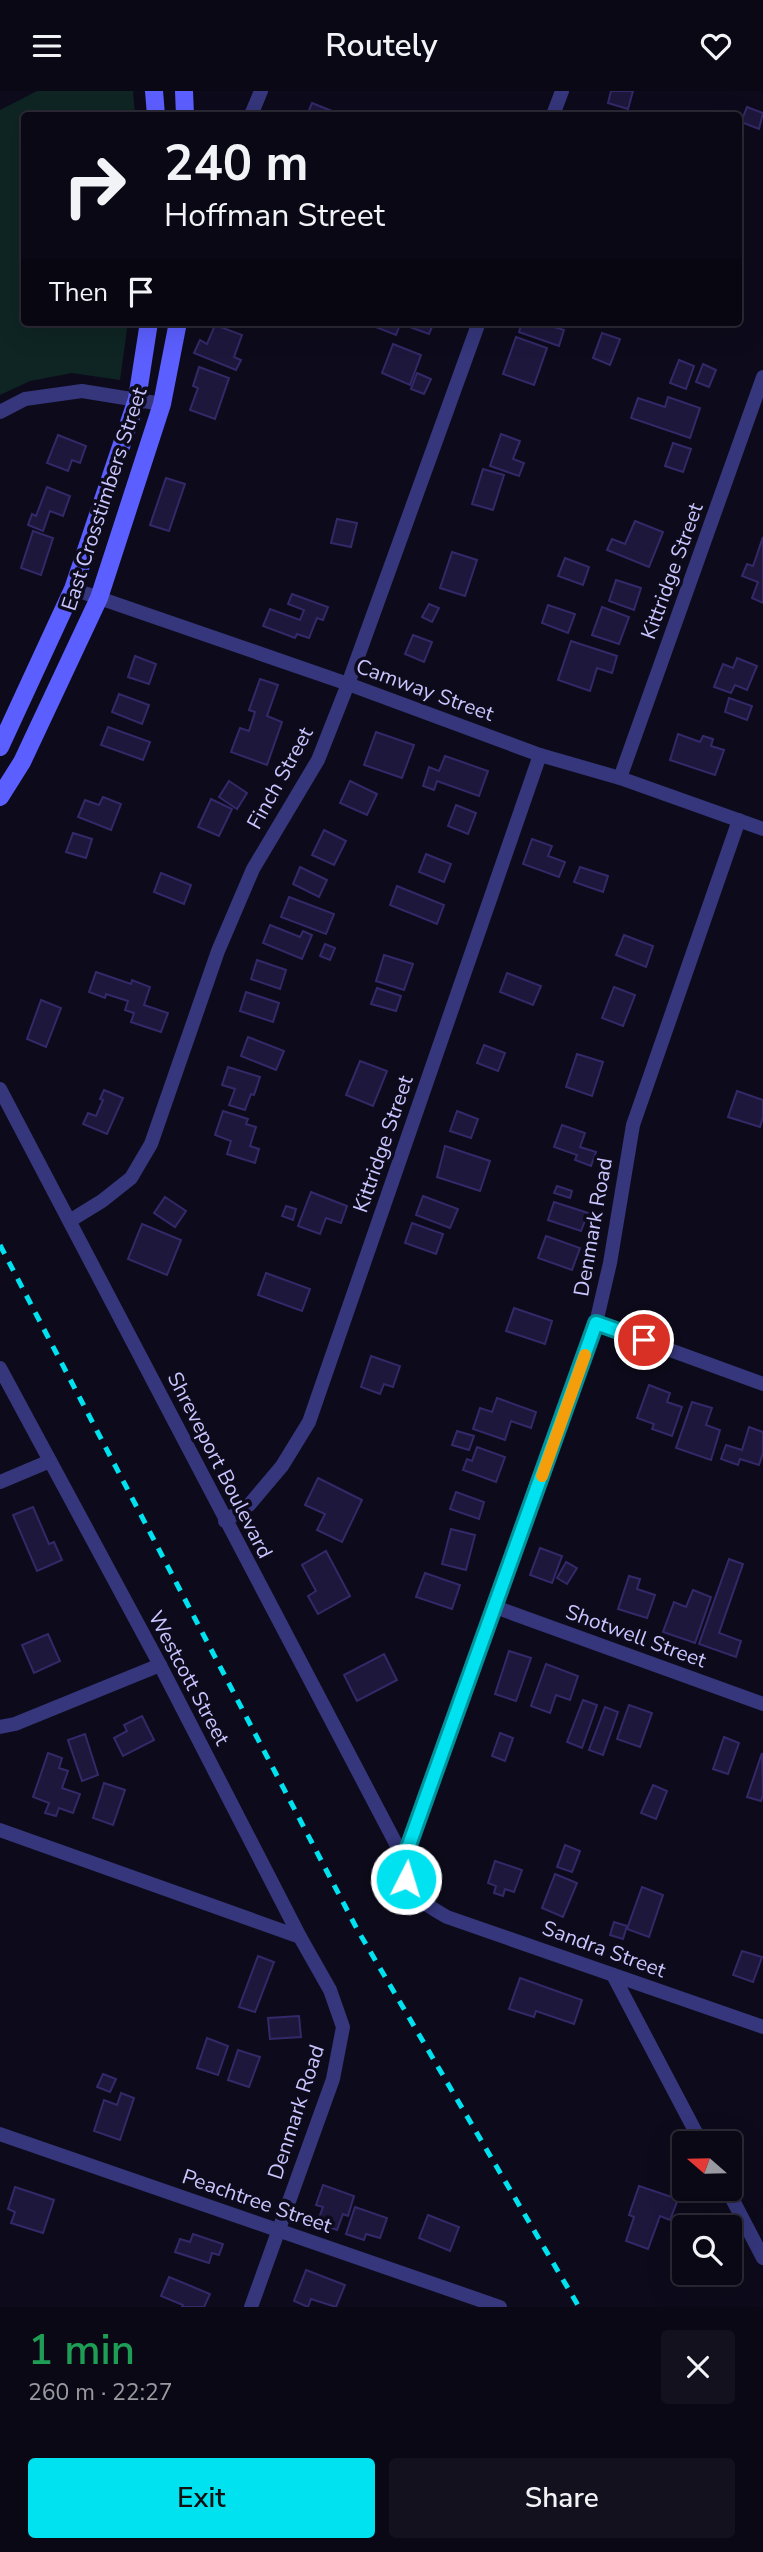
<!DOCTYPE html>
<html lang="en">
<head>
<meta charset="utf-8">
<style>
	:root { --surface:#0a0814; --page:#13111d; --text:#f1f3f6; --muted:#999aa0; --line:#2a2934; --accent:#00e2f0 }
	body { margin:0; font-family:"Nunito Sans",sans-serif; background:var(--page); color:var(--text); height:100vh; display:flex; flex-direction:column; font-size:26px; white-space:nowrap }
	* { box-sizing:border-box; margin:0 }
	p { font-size:23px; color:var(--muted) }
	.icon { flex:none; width:38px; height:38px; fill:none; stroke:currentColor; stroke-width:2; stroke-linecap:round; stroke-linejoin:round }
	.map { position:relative; height:2216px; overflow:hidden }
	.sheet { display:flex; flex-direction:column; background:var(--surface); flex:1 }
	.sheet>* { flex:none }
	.guide { position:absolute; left:21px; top:21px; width:721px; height:214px; border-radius:7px; box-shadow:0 7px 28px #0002,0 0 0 2px var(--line); background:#0a0814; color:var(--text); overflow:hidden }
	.needle { width:46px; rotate:290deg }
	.controls { position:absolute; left:672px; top:2040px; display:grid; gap:14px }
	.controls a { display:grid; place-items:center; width:70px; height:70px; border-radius:7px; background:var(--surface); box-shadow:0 7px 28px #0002,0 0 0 2px var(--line); font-size:35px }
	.pin { position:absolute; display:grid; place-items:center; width:60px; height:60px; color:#fff; margin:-30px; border:4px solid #fff; border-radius:50%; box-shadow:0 2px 7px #0007 }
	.me { position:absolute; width:77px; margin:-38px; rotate:5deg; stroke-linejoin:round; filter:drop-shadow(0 0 5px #0008) }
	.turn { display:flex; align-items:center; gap:24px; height:147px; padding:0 28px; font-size:32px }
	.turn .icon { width:91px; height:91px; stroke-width:2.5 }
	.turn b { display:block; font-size:49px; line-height:60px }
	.then { display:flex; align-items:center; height:66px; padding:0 28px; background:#0003; gap:14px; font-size:26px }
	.round { display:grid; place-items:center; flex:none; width:74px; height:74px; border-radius:7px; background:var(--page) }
	.overview { display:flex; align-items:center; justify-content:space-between; height:119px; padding:0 28px }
	h1 { font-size:42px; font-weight:600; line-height:52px; color:#1e9e55 }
	.action { display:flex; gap:14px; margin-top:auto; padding:14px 28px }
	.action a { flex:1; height:80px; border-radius:7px; background:var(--accent); color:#111; font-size:28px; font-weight:600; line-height:80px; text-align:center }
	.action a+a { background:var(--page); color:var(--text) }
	header { display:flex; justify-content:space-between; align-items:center; height:91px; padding:0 28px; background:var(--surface); font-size:32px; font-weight:600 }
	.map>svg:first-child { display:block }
	.green { fill:#0e2523 }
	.building { fill:#1d173c; stroke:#332968; stroke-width:2 }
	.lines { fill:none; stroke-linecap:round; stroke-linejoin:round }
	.minor { stroke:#35367b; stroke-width:14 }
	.secondary { stroke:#5c5fff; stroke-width:18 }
	.rail { stroke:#00e2f0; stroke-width:5; stroke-dasharray:10 9; stroke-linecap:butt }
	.route-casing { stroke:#00939c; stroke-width:18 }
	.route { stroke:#00e2f0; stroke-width:12 }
	.slow { stroke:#f59e0b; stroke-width:12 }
	.labels { text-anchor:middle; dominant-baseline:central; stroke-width:7; stroke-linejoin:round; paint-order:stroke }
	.street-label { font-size:21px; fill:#c9c5ff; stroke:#0d0b1b }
</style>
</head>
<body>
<header><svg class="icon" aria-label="menu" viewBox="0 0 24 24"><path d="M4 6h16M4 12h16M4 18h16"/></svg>Routely<svg class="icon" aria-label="heart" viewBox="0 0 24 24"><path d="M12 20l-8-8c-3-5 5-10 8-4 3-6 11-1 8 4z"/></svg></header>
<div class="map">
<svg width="763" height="2216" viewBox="0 0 763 2216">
	<rect width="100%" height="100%" fill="#0d0b1b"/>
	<path class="green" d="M37 0H133L135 24H24V231H128L120 289 72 282 30 290 0 304V19Z"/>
	<g class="building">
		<path d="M611 0H633L628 18 608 12Z"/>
		<path d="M312 12 337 22 336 24H295L297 20 307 24Z"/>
		<path d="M747 16 763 22 759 38 741 31Z"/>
		<path d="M374 231H401L396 244 373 235Z"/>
		<path d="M405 231H434L429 243 404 234Z"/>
		<path d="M522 231H556L554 236 564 239 559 255 519 241Z"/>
		<path d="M215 234 242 244 234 266 241 269 236 279 194 262 200 249 207 253Z"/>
		<path d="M602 242 620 248 610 274 593 267Z"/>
		<path d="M516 246 547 257 534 294 503 283Z"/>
		<path d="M393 253 421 264 410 294 382 282Z"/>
		<path d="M679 269 694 275 686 298 670 292Z"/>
		<path d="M703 273 716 279 709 296 696 291Z"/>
		<path d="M199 276 229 287 215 328 190 319 198 297 193 295Z"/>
		<path d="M417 282 431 288 424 303 411 298Z"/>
		<path d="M668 306 700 317 690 347 631 327 638 307 665 316Z"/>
		<path d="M501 343 520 350 513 368 524 372 519 385 490 375Z"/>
		<path d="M58 344 86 355 80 372 72 369 68 380 47 372Z"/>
		<path d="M673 352 691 358 683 381 665 375Z"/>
		<path d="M483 378 504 384 493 419 472 413Z"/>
		<path d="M166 387 185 393 169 440 150 434Z"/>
		<path d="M47 396 70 405 63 425 50 420 43 440 28 434 32 423 36 425Z"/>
		<path d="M337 428 357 432 351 456 331 452Z"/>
		<path d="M635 430 663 441 649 476 607 459 612 448 625 453Z"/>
		<path d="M33 440 53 447 41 484 21 477Z"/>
		<path d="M763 446V512L752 507 758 491 742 485 747 473 753 475Z"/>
		<path d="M452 461 477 469 465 505 440 497Z"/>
		<path d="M565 467 589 476 583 494 558 485Z"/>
		<path d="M616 489 641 497 634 519 609 510Z"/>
		<path d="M292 503 328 516 323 529 317 527 309 547 297 543 295 547 263 535 270 518 300 529 304 519 288 513Z"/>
		<path d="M429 513 439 517 432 531 422 526Z"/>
		<path d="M548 514 575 523 568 542 542 532Z"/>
		<path d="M602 516 629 526 619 553 592 544Z"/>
		<path d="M413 544 432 551 424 571 405 563Z"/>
		<path d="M571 550 617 565 612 582 597 577 590 600 558 589Z"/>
		<path d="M135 565 156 573 149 593 128 586Z"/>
		<path d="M737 567 757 575 747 599 735 594 731 602 714 596 723 573 733 577Z"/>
		<path d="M260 588 278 594 267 625 282 631 267 674 231 661 240 637 249 640 255 621 249 619Z"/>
		<path d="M119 603 149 614 142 633 112 621Z"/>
		<path d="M729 607 752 615 747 629 725 621Z"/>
		<path d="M108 636 150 651 143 669 101 654Z"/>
		<path d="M376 641 414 654 402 687 364 674Z"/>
		<path d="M678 643 700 651 703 645 713 648 711 655 724 659 715 684 670 669Z"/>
		<path d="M445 665 488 680 479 705 437 690 434 699 423 695 429 676 439 680Z"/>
		<path d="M229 690 247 702 237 718 219 706Z"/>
		<path d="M350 690 377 703 367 724 340 712Z"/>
		<path d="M103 706 121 713 111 739 78 726 85 709 99 714Z"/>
		<path d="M211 708 232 718 219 745 198 736Z"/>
		<path d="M456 714 476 722 468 743 448 735Z"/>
		<path d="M324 739 346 750 334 774 312 764Z"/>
		<path d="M73 742 92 748 86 767 66 761Z"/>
		<path d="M532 748 552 755 548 765 565 771 559 786 523 773Z"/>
		<path d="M426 763 451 773 444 791 419 781Z"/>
		<path d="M300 776 327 789 319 806 293 793Z"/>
		<path d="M580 776 608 785 603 801 574 791Z"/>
		<path d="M161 782 191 794 184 813 154 801Z"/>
		<path d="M397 795 444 814 437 833 390 814Z"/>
		<path d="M289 806 334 823 326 843 281 826Z"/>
		<path d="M270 834 300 846 303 840 312 844 302 868 263 852Z"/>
		<path d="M624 844 653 855 646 876 616 864Z"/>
		<path d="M325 853 335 857 330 869 320 865Z"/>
		<path d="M384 864 413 873 404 899 376 890Z"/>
		<path d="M257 869 286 879 280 898 251 888Z"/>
		<path d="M96 881 131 893 132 889 150 896 144 914 168 922 161 941 131 931 134 922 125 919 128 910 106 903 105 907 89 901Z"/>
		<path d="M507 882 541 895 533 914 500 901Z"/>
		<path d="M614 896 635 904 623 935 602 927Z"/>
		<path d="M377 897 401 905 396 920 371 913Z"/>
		<path d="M246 901 279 912 273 931 240 920Z"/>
		<path d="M41 909 61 917 46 956 27 948Z"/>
		<path d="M248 946 284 960 276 979 241 965Z"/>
		<path d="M484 954 505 962 498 980 477 972Z"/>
		<path d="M577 963 603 971 592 1005 566 996Z"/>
		<path d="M360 970 387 980 373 1015 346 1004Z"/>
		<path d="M228 976 260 986 254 1004 251 1003 245 1019 229 1014 235 998 222 994Z"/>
		<path d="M104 999 123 1007 107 1043 83 1033 88 1022 96 1025 103 1009 100 1008Z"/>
		<path d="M737 1000 763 1009V1026L760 1036 728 1026Z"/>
		<path d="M223 1020 248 1028 246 1033 256 1036 250 1055 259 1058 255 1072 227 1063 231 1050 215 1044Z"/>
		<path d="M457 1020 478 1028 471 1047 450 1040Z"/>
		<path d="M562 1034 585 1042 580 1056 596 1061 591 1075 575 1069 577 1064 554 1056Z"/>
		<path d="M445 1055 490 1070 480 1100 437 1086Z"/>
		<path d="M557 1095 572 1100 570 1107 554 1102Z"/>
		<path d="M311 1101 347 1115 341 1132 326 1127 320 1143 298 1135Z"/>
		<path d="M423 1105 458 1118 450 1137 416 1124Z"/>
		<path d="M165 1106 186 1120 175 1136 154 1122Z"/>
		<path d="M554 1111 588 1122 581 1140 548 1129Z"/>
		<path d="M286 1115 296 1118 293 1129 282 1125Z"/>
		<path d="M412 1132 443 1143 436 1163 405 1152Z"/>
		<path d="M142 1133 181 1149 167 1184 128 1168Z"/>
		<path d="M546 1145 580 1157 572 1179 538 1167Z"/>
		<path d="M266 1182 310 1198 302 1220 258 1204Z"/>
		<path d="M514 1217 552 1230 545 1253 506 1240Z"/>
		<path d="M371 1265 400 1275 393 1296 384 1293 380 1303 361 1296Z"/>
		<path d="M649 1294 670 1302 667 1311 682 1316 672 1345 652 1338 654 1333 637 1327Z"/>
		<path d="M497 1307 536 1321 531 1337 511 1330 505 1349 473 1338 480 1317 492 1321Z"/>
		<path d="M692 1311 712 1317 706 1334 720 1339 711 1369 676 1357Z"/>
		<path d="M749 1336 763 1341V1362L759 1374 740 1368 738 1374 721 1368 726 1354 742 1359Z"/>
		<path d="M457 1340 474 1345 469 1359 452 1354Z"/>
		<path d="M477 1356 505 1366 496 1391 463 1379 467 1368 472 1370Z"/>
		<path d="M318 1387 362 1409 342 1451 317 1439 325 1423 305 1414Z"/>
		<path d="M456 1401 484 1411 479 1428 450 1418Z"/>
		<path d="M33 1416 49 1453 54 1451 62 1469 37 1480 13 1424Z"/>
		<path d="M451 1438 475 1444 466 1479 442 1473Z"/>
		<path d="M540 1457 562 1465 552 1492 530 1484Z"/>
		<path d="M326 1460 350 1505 318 1523 308 1505 316 1500 302 1474Z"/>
		<path d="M729 1468 743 1473 719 1542 741 1550 736 1566 699 1553Z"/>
		<path d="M566 1471 577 1477 567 1493 557 1487Z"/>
		<path d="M425 1482 460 1494 452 1518 416 1506Z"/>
		<path d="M629 1485 640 1488 637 1498 655 1504 647 1527 618 1518Z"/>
		<path d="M693 1499 711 1506 695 1552 663 1541 674 1511 686 1516Z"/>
		<path d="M48 1543 60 1570 34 1582 22 1554Z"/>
		<path d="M509 1560 531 1567 516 1610 495 1603Z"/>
		<path d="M384 1563 397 1589 357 1610 344 1584Z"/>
		<path d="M546 1573 578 1585 570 1609 556 1604 550 1622 531 1615Z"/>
		<path d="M583 1609 597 1614 582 1657 567 1651Z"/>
		<path d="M629 1614 652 1622 640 1656 617 1648Z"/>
		<path d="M605 1616 618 1621 603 1664 589 1659Z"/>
		<path d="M142 1625 154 1649 123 1665 114 1647 127 1640 124 1634Z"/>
		<path d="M500 1642 513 1647 505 1670 492 1665Z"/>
		<path d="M85 1643 98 1684 82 1690 68 1649Z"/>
		<path d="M724 1646 739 1652 728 1683 713 1678Z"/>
		<path d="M48 1662 62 1667 59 1677 68 1680 62 1697 80 1703 73 1722 59 1717 56 1725 45 1722 49 1712 33 1706Z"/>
		<path d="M762 1662 763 1704 761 1710 747 1706Z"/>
		<path d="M104 1692 125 1699 113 1734 93 1727Z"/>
		<path d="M653 1694 667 1700 656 1728 641 1722Z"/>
		<path d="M565 1754 580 1760 572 1781 557 1776Z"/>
		<path d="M495 1770 522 1779 514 1801 505 1798 503 1805 494 1802 496 1795 488 1792Z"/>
		<path d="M555 1783 577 1792 563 1826 542 1817Z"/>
		<path d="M642 1796 663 1804 649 1846 627 1838Z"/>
		<path d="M614 1831 627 1835 623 1848 610 1844Z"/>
		<path d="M742 1860 762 1866 753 1891 733 1884Z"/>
		<path d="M258 1865 274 1871 255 1921 239 1916Z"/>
		<path d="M520 1887 582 1909 574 1933 536 1920 534 1926 509 1918Z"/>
		<path d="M299 1925 301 1946 270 1948 268 1927Z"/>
		<path d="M207 1947 228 1955 218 1984 197 1977Z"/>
		<path d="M238 1959 260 1966 249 1996 228 1989Z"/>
		<path d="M103 1983 116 1988 110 2001 97 1996Z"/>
		<path d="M121 2002 134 2007 120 2049 94 2040 104 2009 117 2014Z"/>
		<path d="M323 2094 354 2105 348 2125 343 2123 337 2139 317 2132 323 2116 316 2114Z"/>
		<path d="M639 2095 678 2108 670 2129 660 2125 648 2158 626 2150 634 2126 629 2124Z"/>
		<path d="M15 2096 54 2109 43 2142 11 2132 15 2121 8 2118Z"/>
		<path d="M355 2116 387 2127 380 2147 366 2143 364 2149 346 2143Z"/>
		<path d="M428 2124 459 2136 450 2160 419 2147Z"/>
		<path d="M193 2143 223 2153 219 2164 212 2162 209 2172 175 2161 180 2148 190 2151Z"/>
		<path d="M306 2179 345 2194 336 2216 311 2208 308 2216 294 2210Z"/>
		<path d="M169 2186 210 2203 204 2216H182L183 2214 161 2205Z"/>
	</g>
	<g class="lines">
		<g class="minor">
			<path d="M251 24 261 0"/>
			<path d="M553 24 562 0"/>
			<path d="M0 321 25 308 82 300 162 313"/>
			<path d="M73 498 348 593 540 664 620 687 763 738"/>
			<path d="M620 687 763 286"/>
			<path d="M739 729 633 1034 610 1172 596 1232 404 1768C408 1803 418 1809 447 1826L763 1936"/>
			<path d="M0 998 404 1768"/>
			<path d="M71 1129 102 1110 131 1087 151 1053 218 860 253 778 318 669 348 593 479 231"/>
			<path d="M596 1232 763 1293"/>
			<path d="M0 1277 160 1574 300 1846 330 1899 343 1936 333 1988 251 2216"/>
			<path d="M0 1391 50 1370"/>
			<path d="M225 1430 249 1414 282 1375 309 1331 540 664"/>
			<path d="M495 1516 763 1613"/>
			<path d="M0 1636 15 1633 160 1574"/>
			<path d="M0 1739 300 1846"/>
			<path d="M613 1884 702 2053"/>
			<path d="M0 2043 500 2216"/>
			<path d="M727 2098 763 2167"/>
		</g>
		<g class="secondary">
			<path d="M154 0 156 24"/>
			<path d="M184 0 185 24"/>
			<path d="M0 656 73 498 137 308 149 231"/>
			<path d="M0 706 22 671 99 507 162 313 178 231"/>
		</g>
		<path class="rail" d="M0 1154 357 1838 579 2216"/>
	</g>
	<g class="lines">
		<g class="route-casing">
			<path id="route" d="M406 1788 404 1768 596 1232 644 1249"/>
		</g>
		<use href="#route" class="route"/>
		<path class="slow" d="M542 1385 585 1264"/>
	</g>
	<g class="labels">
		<g class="street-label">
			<text transform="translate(104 408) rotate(-72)">East Crosstimbers Street</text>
			<text transform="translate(672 480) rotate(-70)">Kittridge Street</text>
			<text transform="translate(425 599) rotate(20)">Camway Street</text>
			<text transform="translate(280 687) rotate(-61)">Finch Street</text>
			<text transform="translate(383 1053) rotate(-71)">Kittridge Street</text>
			<text transform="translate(593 1136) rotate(-80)">Denmark Road</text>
			<text transform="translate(220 1374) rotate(63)">Shreveport Boulevard</text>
			<text transform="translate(636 1545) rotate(20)">Shotwell Street</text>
			<text transform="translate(189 1587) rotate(62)">Westcott Street</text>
			<text transform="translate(604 1858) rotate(20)">Sandra Street</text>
			<text transform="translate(296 2021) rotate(-72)">Denmark Road</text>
			<text transform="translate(257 2110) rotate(19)">Peachtree Street</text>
		</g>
	</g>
</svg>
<div class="controls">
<a><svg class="needle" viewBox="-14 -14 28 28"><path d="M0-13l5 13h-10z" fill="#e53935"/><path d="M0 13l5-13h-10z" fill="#999aa0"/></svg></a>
<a><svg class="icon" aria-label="search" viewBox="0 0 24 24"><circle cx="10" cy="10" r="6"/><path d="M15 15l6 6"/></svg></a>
</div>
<div class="pin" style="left:644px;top:1249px;background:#d93025"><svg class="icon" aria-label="arrive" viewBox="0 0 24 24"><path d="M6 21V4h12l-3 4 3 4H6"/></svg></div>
<svg class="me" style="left:406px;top:1788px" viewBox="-20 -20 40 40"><circle r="17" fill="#00e2f0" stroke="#fff" stroke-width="3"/><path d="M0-11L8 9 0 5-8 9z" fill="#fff"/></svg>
<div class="guide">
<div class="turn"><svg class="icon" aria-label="right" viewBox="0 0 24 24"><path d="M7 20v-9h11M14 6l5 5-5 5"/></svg><div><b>240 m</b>Hoffman Street</div></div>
<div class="then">Then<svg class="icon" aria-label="arrive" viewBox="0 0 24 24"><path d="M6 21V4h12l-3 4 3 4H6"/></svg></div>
</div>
</div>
<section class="sheet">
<div class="overview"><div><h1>1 min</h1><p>260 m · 22:27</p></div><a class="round"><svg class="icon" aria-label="close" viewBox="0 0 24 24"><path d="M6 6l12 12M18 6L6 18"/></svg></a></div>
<div class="action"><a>Exit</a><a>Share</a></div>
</section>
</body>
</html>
